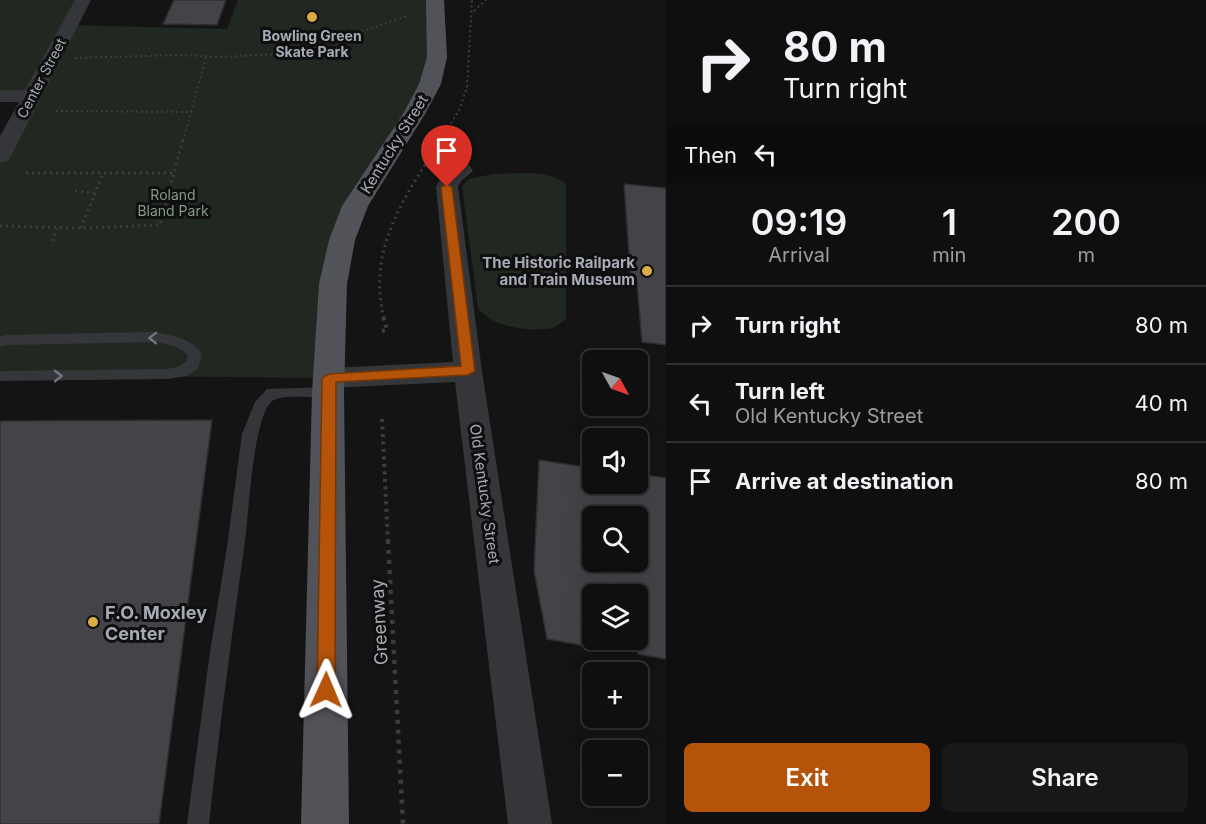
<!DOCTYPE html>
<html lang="en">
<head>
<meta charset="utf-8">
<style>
	:root { --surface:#0f0f10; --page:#181819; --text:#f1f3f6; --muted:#9b9c9f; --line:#2f2f30; --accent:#b45309 }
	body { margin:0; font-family:Inter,sans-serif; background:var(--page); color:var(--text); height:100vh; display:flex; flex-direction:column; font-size:22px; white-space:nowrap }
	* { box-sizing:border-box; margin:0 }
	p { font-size:20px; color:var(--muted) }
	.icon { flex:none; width:33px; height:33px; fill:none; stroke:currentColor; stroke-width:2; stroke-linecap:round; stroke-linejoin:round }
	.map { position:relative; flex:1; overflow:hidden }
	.drawer { display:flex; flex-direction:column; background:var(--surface); width:540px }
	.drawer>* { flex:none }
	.hud { background:#0f0f10; color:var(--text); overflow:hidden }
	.needle { width:39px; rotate:130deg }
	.buttons { position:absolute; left:582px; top:350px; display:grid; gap:12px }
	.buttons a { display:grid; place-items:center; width:66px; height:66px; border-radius:9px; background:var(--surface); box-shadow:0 6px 24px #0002,0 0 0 2px var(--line); font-size:30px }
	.pin { position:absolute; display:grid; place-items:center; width:51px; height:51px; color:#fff; margin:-62px -26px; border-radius:50% 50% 50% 0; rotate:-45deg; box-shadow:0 0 6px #0007 }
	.pin .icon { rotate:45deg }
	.me { position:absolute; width:66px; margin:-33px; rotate:1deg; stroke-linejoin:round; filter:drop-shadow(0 0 4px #0008) }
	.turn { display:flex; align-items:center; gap:21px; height:126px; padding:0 18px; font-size:27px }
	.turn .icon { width:78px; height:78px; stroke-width:2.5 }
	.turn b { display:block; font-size:42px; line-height:51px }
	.then { display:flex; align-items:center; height:57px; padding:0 18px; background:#0003; gap:12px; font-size:22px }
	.eta { display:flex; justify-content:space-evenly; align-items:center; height:102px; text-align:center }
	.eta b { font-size:36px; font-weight:600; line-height:42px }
	.primary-button { display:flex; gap:12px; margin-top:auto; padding:12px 18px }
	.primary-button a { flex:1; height:69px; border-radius:9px; background:var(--accent); color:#fff; font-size:24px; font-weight:600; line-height:69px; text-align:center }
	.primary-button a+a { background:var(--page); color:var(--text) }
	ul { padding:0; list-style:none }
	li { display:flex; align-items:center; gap:18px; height:78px; padding:0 18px; border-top:2px solid var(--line) }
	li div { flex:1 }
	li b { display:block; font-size:22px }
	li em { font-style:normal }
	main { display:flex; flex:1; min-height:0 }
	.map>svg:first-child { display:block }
	.green { fill:#212821 }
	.building { fill:#434448; stroke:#2e2e31; stroke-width:1.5; fill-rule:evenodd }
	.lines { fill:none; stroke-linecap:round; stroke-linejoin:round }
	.path-far3 { stroke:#3c3d41; stroke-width:2; stroke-dasharray:2 3; stroke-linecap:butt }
	.path-far2 { stroke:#3c3d41; stroke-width:3; stroke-dasharray:2 4; stroke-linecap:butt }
	.path-far1 { stroke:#3c3d41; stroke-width:4; stroke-dasharray:3 4.5; stroke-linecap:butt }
	.path { stroke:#3c3d41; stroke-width:4.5; stroke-dasharray:4 6; stroke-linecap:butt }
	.service { fill:#35363a; fill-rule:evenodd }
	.minor { fill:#35363a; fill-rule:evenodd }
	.primary { fill:#525359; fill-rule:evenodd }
	.oneway { stroke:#74767d }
	.route { fill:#b45309; stroke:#753606; stroke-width:1.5 }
	.poi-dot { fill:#dbac46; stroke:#0f0f10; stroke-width:2 }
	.labels { text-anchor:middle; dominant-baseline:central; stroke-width:6; stroke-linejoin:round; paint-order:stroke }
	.far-poi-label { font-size:14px; font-weight:bold; fill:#a7abb4; stroke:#0f0f10 }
	.far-street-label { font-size:14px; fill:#a7abb4; stroke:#0f0f10 }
	.far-park-label { font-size:14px; fill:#819d83; stroke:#0f0f10 }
	.street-label { font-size:15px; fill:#a7abb4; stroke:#0f0f10 }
	.poi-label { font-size:15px; font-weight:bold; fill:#a7abb4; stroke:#0f0f10; text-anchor:end }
	.near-poi-label { font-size:18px; font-weight:bold; fill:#a7abb4; stroke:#0f0f10; text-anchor:start }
	.near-street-label { font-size:18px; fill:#a7abb4; stroke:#0f0f10 }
</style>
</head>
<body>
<main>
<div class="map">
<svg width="666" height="824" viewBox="0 0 666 824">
	<rect width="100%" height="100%" fill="#141415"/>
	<g class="green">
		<path d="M0 0H84L70 25 227 29 238 0H433L436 63 342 240 329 378 0 375V157L32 96H0Z"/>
		<path d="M493 174C517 174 547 168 566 184V319L553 328C529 332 493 328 478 308L462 186 469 179Z"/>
	</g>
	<g class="building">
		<path d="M174 0H226L217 25 163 24Z"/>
		<path d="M624 184 666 188V345L642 342 637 283 631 282Z"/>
		<path d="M212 420 159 824H0V421Z"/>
		<path d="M539 460 592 468V483H638V474L666 478V659L638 654V594H592V647L547 639 534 571ZM592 516H638V561H592Z"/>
	</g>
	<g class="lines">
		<g class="path-far3">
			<path d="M474 11 486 0"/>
			<path d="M279 55 280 41 298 32"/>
			<path d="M75 58 179 55 219 57 298 53 407 16"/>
			<path d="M56 111 192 112"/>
			<path d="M183 141 206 57"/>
			<path d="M441 141 460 108 467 87 472 0"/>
		</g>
		<g class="path-far2">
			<path d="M26 173H175"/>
			<path d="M75 191 94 193"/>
			<path d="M0 226 81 228 160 225 183 139"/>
			<path d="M81 228 103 173"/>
			<path d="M53 241 56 228"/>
			<path d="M384 318C366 249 406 194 442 139"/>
		</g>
		<g class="path-far1">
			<path d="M382 331 387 330 383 316"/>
			<path d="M382 419 388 542"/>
		</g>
		<path class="path" d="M388 540 403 824"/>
		<g class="service">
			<path d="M154 332C172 335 191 338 202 354L198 369 186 376 167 379 0 381V371L167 369 178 367 186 362 188 355C178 346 167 343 154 342L7 345 0 347V337L5 335Z"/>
			<path d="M328 387 335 392 333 396C318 400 281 392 271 402 252 422 249 518 244 549 231 640 219 732 209 824H187L210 652 227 547 242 434 255 402 267 389Z"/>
		</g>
		<g class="minor">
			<path d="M75 0H91L11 156 8 161 0 163V136L19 102H0V90H25Z"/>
			<path d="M462 164 470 166 473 171 461 181 458 187 482 371 552 824H508L455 382 329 388 319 385 315 378 319 371 329 368 453 362 436 187 444 172Z"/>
		</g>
		<path class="primary" d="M426 0H444L447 57 441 84 425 114 368 206 355 240 347 284 344 392 349 824H301L312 392 319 284 329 240 342 206 403 114 419 84 427 57Z"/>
	</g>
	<defs><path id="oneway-chevron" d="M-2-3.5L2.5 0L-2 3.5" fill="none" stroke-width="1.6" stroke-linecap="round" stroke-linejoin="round" transform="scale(1.5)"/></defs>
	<g class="oneway">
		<use href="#oneway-chevron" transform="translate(153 338) rotate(-178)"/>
		<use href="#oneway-chevron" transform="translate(58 376) rotate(-1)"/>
	</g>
	<path class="route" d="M447 184 452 187 475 371 468 375 336 382 335 690 332 695 326 698 320 695 317 690 322 378 329 374 461 366 441 187Z"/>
	<g class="poi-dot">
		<circle cx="312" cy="17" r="6"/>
		<circle cx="647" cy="271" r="6"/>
		<circle cx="93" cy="622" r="6"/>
	</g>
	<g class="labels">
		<g class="far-poi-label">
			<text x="312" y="35">Bowling Green<tspan x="312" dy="16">Skate Park</tspan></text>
		</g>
		<g class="far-street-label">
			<text transform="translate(41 78) rotate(-62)">Center Street</text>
		</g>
		<g class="far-park-label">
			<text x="173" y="194">Roland<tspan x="173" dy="16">Bland Park</tspan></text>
		</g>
		<g class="street-label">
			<text transform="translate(394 144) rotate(-58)">Kentucky Street</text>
			<text transform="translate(485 494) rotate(82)">Old Kentucky Street</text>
		</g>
		<g class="poi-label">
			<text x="635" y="262">The Historic Railpark<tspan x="635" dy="17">and Train Museum</tspan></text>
		</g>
		<g class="near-poi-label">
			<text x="105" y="612">F.O. Moxley<tspan x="105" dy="21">Center</tspan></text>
		</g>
		<g class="near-street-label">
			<text transform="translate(379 622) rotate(-93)">Greenway</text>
		</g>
	</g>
</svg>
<div class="buttons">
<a><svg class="needle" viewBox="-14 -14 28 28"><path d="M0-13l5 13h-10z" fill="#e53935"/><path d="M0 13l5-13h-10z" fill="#9b9c9f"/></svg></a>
<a><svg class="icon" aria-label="sound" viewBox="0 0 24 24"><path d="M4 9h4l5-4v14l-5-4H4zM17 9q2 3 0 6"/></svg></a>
<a><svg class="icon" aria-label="search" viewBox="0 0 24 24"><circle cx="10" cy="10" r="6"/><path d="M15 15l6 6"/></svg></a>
<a><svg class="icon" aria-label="layers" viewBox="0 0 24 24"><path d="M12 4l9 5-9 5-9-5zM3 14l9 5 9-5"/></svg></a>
<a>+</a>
<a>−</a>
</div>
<div class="pin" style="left:447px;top:187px;background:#d93025"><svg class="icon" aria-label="arrive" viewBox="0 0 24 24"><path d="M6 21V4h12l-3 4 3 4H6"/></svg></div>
<svg class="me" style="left:326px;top:690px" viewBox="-20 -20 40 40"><path d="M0-17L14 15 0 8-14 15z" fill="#b45309" stroke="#fff" stroke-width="4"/></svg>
</div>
<section class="drawer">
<div class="hud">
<div class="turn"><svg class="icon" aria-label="right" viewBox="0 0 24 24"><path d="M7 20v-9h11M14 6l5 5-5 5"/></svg><div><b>80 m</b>Turn right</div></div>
<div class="then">Then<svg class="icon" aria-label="left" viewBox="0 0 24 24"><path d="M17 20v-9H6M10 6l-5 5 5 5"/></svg></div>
</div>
<div class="eta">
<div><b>09:19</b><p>Arrival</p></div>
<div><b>1</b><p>min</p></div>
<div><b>200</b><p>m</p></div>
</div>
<ul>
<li><svg class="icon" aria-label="right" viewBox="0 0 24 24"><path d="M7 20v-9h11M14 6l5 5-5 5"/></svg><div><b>Turn right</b></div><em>80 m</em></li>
<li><svg class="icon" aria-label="left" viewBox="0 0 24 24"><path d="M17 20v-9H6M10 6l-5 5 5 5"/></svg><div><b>Turn left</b><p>Old Kentucky Street</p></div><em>40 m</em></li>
<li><svg class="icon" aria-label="arrive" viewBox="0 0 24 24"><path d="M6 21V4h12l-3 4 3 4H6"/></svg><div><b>Arrive at destination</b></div><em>80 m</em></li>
</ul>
<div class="primary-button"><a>Exit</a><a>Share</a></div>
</section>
</main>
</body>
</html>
